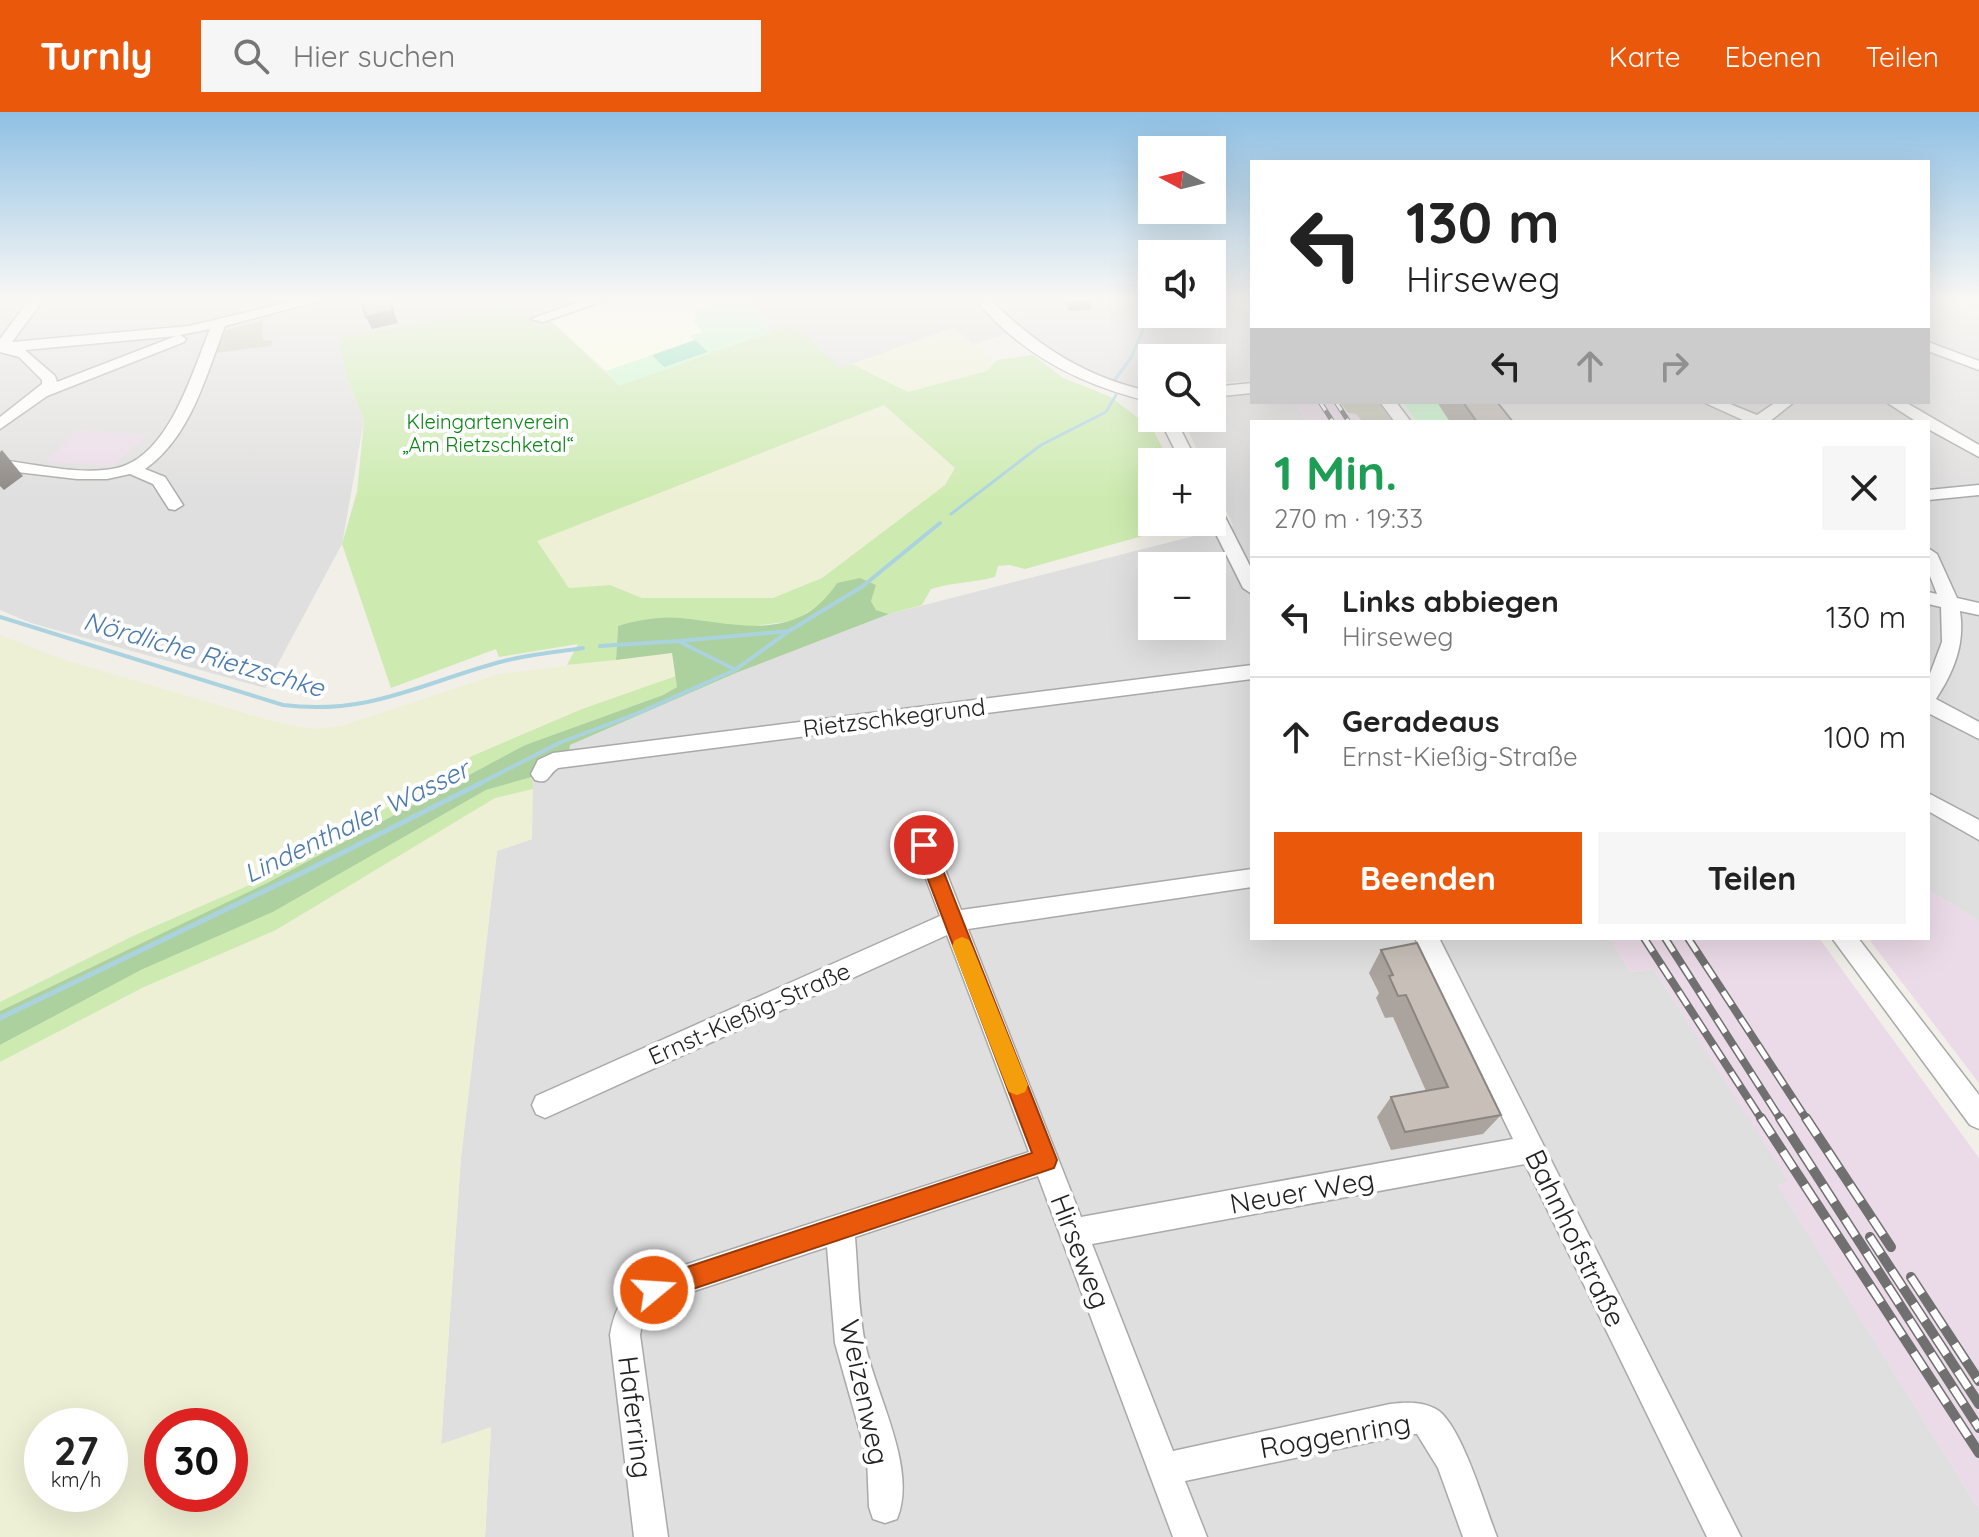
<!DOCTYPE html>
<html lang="de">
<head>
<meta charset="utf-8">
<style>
	:root { --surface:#fff; --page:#f6f6f6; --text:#222; --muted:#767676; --line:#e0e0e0; --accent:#ea580c }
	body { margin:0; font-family:Quicksand,sans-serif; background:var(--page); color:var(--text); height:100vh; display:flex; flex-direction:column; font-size:30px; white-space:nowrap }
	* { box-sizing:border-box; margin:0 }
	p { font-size:26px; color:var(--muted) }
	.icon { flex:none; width:44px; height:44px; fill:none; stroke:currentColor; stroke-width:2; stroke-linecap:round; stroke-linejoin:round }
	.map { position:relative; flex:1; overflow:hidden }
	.side { position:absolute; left:1250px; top:308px; width:680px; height:520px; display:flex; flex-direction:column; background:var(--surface); border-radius:0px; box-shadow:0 8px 32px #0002 }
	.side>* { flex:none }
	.banner { position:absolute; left:1250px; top:48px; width:680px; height:244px; border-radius:0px; box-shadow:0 8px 32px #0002; background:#fff; color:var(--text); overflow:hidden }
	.needle { width:52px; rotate:277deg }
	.tools { position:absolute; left:1138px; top:24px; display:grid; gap:16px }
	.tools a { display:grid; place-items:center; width:88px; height:88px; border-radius:0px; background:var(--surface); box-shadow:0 8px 32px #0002; font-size:40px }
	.speed { position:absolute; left:24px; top:1296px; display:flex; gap:16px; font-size:40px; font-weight:700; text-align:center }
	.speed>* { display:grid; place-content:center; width:104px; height:104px; border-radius:50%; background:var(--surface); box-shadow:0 8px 32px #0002; line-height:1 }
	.speed small { font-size:20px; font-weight:400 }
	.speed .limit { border:12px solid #d22; background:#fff; color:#111 }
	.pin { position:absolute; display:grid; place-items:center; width:68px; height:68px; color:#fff; margin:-34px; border:4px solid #fff; border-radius:50%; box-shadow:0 2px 8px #0007 }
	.me { position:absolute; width:88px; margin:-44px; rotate:72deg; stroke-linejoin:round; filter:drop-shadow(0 0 6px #0008) }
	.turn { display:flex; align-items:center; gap:28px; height:168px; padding:0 24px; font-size:36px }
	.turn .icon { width:104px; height:104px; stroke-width:2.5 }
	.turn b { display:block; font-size:56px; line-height:68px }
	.lanes { display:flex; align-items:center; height:76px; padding:0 24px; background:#0003; justify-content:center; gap:40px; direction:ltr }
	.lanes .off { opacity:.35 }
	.round { display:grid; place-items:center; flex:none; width:84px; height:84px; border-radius:0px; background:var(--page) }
	.headline { display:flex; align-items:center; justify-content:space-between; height:136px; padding:0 24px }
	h1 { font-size:48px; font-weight:700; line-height:60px; color:#1e9e55 }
	.cta { display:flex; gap:16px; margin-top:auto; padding:16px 24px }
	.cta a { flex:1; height:92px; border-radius:0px; background:var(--accent); color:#fff; font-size:32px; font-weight:700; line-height:92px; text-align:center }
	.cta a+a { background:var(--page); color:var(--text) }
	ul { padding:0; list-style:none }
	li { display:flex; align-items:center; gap:24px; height:120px; padding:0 24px; border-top:2px solid var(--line) }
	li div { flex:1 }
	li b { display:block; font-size:30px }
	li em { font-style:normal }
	header { display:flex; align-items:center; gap:48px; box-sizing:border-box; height:112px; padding:0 40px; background:var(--accent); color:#fff }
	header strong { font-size:38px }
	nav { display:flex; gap:44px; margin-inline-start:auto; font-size:28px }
	.search { width:560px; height:72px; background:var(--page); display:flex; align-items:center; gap:20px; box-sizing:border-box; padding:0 28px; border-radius:0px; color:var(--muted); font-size:30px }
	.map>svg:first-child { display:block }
	.residential { fill:#e0dfdf; fill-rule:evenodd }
	.industrial { fill:#ebdbe8 }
	.education { fill:#ffffe5 }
	.construction { fill:#c7c7b4 }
	.farmland { fill:#eef0d5; fill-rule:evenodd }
	.grass { fill:#cdebb0; fill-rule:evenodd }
	.forest { fill:#add19e }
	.park { fill:#c8facc }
	.pitch { fill:#88e0be }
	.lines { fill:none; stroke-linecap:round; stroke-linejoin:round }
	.stream-far2 { stroke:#aad3df; stroke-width:3 }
	.stream-far1 { stroke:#aad3df; stroke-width:4 }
	.stream { stroke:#aad3df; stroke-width:5 }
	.minor-casing { stroke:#a9a9a9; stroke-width:3 }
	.minor { fill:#fff; fill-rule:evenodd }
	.rail-far2-casing { stroke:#707070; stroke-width:5 }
	.rail-far1-casing { stroke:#707070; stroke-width:8 }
	.rail-casing { stroke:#707070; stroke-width:10 }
	.rail-far2 { stroke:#fff; stroke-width:3; stroke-dasharray:10; stroke-linecap:butt }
	.rail-far1 { stroke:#fff; stroke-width:5; stroke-dasharray:16; stroke-linecap:butt }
	.rail { stroke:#fff; stroke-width:7; stroke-dasharray:20; stroke-linecap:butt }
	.wall { fill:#aba49e }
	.shaded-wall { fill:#8b8681 }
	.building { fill:#c7bfb8; stroke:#8b8681; stroke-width:2 }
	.route { fill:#ea580c; stroke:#983908; stroke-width:2 }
	.slow { fill:#f59e0b }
	.labels { text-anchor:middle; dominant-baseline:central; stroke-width:8; stroke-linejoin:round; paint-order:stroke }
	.far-park-label { font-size:20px; fill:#0c8416; stroke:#fff }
	.street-label { font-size:24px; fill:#222; stroke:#fff }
	.water-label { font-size:26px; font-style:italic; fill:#4a7aab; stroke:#fff }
	.near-street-label { font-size:28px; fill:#222; stroke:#fff }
</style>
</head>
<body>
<header>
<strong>Turnly</strong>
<div class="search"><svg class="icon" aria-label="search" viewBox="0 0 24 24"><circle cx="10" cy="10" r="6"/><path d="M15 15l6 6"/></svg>Hier suchen</div>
<nav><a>Karte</a><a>Ebenen</a><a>Teilen</a></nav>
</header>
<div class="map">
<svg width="1979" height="1425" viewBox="0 0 1979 1425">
	<rect width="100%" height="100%" fill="#f2efe9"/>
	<g class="residential">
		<path d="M0 188H1152V202H1212V188H1240L1252 210V268L1212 272V246H1152V277H1134L1073 257 1022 217 973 232 953 216 841 256 619 274 616 267 551 209 339 227 346 264 364 308 342 432 265 576 31 511 0 498Z"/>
		<path d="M1928 188H1939L1979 203V710L1928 680V310H1501L1485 290H1928Z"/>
		<path d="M1252 281V290H1295L1307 310H1252V826H1610L1630 860 1654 857 1790 1070 1778 1073 1979 1397V1425H485L491 1316 441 1333 461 1045 497 739 532 727V665L538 653 568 642 570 633 736 561 889 502 1233 414 1212 368V350H1203L1182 306H1212V285ZM1152 454H1212V514H1152Z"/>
		<path d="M1928 694 1979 725V809L1928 778Z"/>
	</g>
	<g class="industrial">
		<path d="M1295 290H1340L1347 301 1356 302 1363 310H1307Z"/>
		<path d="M79 318 147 323 113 354 45 349Z"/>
		<path d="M1928 778 1979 809V971L1868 826H1928Z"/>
		<path d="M1610 826H1819L1979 1046V1397L1777 1072 1789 1070 1654 857 1630 860Z"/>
	</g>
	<path class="education" d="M616 188H749L771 220 616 267 551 209Z"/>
	<g class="construction">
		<path d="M262 208 263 228 273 229 271 234 214 241 226 218Z"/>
		<path d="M1340 290H1378L1393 310H1363L1356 302 1348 301Z"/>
	</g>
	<g class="farmland">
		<path d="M953 216 995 250 987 259 908 280 852 252Z"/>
		<path d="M885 293 955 356 945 373 822 466 773 486H642L610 473 569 476 536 429Z"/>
		<path d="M0 523 62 547 272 609 312 617 341 614 499 562 672 541 676 564 582 597 472 644 371 705 245 775 137 822 0 890Z"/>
		<path d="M533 677 532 727 497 739 461 1045 441 1332 491 1315 485 1425H0V950L144 875 276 818 495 685ZM42 1314H110V1382H42ZM162 1314H230V1382H162Z"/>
	</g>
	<g class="grass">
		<path d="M514 192 551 209 619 273 793 212 841 256 852 252 908 280 987 259 997 248 1033 243 1063 266 1109 284 1152 316 1170 350H1152V410H1182L1178 414 1025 457 1009 453 998 454 995 465C972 471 954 470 931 477L922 493 889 502 876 498 871 489 837 471 826 489 793 509 740 516 677 506 618 514 616 548 567 553 578 532 499 545 496 537 391 576 342 432 357 380 364 308 346 264 339 227ZM884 293 955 356 945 373 822 466 773 486H642L610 473 569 476 537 429Z"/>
		<path d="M676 564 677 575 663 583 525 633 267 771 0 899V890L137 822 245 775 371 705 472 644 582 597Z"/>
		<path d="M532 665 533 677 495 686 276 818 144 875 0 950V933L141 858 273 800 486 678Z"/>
	</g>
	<path class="forest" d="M860 466 876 473 871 489 876 498 889 502 736 561 570 633 569 642 538 653 532 665 486 678 273 800 141 858 0 933V899L267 771 525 633 663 583 677 575 672 541 616 548 618 514C637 508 660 504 680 506 739 512 798 531 837 471Z"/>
	<g class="park">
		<path d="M710 188H749L771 220 619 274 606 259 652 243 665 255 707 239 690 224 703 220 694 210 697 198 714 193Z"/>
		<path d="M1403 290H1485L1501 310H1417Z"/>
	</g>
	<path class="pitch" d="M695 228 708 240 664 255 652 243Z"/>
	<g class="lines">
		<g class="stream-far2">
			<path d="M1113 270 1131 246 1152 197"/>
			<path d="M951 402 1041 333 1106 300 1116 283"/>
		</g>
		<g class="stream-far1">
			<path d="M0 505 283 593C370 604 423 570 504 549 530 542 557 540 583 536"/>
			<path d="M679 529 789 519"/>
			<path d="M600 534 678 529 734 557"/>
			<path d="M477 673 559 631 636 602 735 558 789 519 863 474 940 411"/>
		</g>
		<path class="stream" d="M0 906 304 760 481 671"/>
		<g class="minor-casing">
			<g id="minor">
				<path d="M29 188H43L12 230 189 214 298 188H323L225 214C206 263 191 325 145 357L165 365 183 393 175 398 169 397 153 372 130 362 107 367H77L0 358V348C37 352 80 364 117 356 169 344 192 261 210 217L180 223 186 227 184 230 47 284 0 317V305L42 272V268L19 245 0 240V227ZM176 224 57 270 55 264 25 238Z"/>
				<path d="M584 188H606L543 210 531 207Z"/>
				<path d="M976 188H991C1038 235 1087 266 1152 280V290C1083 274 1022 244 976 188Z"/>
				<path d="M1928 230 1979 249V258L1928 239Z"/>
				<path d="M1252 271V281L1212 285V275Z"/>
				<path d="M1380 290H1396L1411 310H1395Z"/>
				<path d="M1703 290H1725L1757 303 1776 290H1794L1769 310H1747Z"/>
				<path d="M1886 290H1905L1979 333V345L1928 317V310H1917Z"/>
				<path d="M1159 306H1175L1197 350H1181Z"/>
				<path d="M1979 373V383L1928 388V378Z"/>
				<path d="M1212 392 1221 397 1252 458V482L1243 476 1210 410Z"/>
				<path d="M1928 436 1937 442 1957 486 1979 491V503L1960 499C1965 533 1954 559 1936 587L1979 610V627L1928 601V567L1942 530 1941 495 1928 492V480L1937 482 1928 459Z"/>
				<path d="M1252 553V567L558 656C547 663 550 673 535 668L531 662 538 648 553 641Z"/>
				<path d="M1928 681 1979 708V728L1928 699Z"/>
				<path d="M917 705 925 708 928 714 961 798 1252 757V775L968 817 1081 1105 1513 1027 1415 826H1439L1741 1425H1707L1525 1052 1092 1132 1173 1339 1390 1292C1407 1290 1424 1289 1439 1299 1463 1318 1485 1395 1497 1425H1463L1438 1356 1417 1322H1409L1185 1369 1207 1425H1173L1038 1064 855 1125C858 1160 858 1197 865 1231 875 1282 918 1356 897 1407L885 1411 873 1407 869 1395 867 1345 835 1231 827 1135 661 1190 643 1206 640 1223 668 1425H634L610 1223C615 1194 626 1175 654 1163L1029 1040 947 823 554 1002 545 1006 536 1002 532 993 536 984 940 804 906 714 909 708Z"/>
				<path d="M1832 826H1858L1979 983V1017L1970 1013Z"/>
			</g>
		</g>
		<use href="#minor" class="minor"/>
		<g class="rail-far2-casing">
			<g id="rail-far2">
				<path d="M1250 188 1252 192"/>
				<path d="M1320 290 1333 310"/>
				<path d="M1336 290 1349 310"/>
			</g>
		</g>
		<g class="rail-far1-casing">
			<g id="rail-far1">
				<path d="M1644 826 1762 1008"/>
				<path d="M1665 826 1781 1008"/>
				<path d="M1688 826 1807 1008"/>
			</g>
		</g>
		<g class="rail-casing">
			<g id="rail">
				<path d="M1761 1006 1979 1341"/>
				<path d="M1780 1006 1979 1316"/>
				<path d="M1806 1006 1891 1135"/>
				<path d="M1870 1125 1979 1292"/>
				<path d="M1911 1165 1979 1269"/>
			</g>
		</g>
		<use href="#rail-far2" class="rail-far2"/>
		<use href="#rail-far1" class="rail-far1"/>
		<use href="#rail" class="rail"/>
	</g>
	<g class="wall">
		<path d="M1064 188H1092L1091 197 1069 199Z"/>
		<path d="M1437 290H1497L1513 310H1450Z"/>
		<path d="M1381 838 1501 1003 1483 1022 1391 1038 1377 1005 1391 985 1426 979 1393 905 1385 906 1376 886 1379 881 1369 861Z"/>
	</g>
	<g class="shaded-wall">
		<path d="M1070 188H1092L1091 197 1069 199Z"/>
		<path d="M393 198 398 211 372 217 366 205Z"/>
		<path d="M2 338 23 364 4 378 0 374V340Z"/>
	</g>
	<g class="building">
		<path d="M361 188H389L393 198 366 205Z"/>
		<path d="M1463 290H1497L1513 310H1477Z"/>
		<path d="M1417 831 1501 1003 1405 1020 1391 985 1448 975 1406 883 1398 884 1389 864 1393 863 1381 838Z"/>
	</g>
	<linearGradient id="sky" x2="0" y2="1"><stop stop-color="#8fc0e4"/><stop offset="0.48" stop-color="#f9f8f5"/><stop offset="1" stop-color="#f9f8f5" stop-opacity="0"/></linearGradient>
	<rect width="1979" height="388" fill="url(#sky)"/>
	<path class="route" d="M924 726 933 733 1057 1048 1054 1056 654 1190 646 1187 642 1178 646 1170 654 1166 1032 1041 915 733Z"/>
	<path class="slow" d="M962 825 969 828 972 834 1028 973 1025 980 1017 983 1009 980 1006 973 952 834 955 828Z"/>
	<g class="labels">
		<g class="far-park-label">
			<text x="488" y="309">Kleingartenverein<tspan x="488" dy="23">„Am Rietzschketal“</tspan></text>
		</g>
		<g class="street-label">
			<text transform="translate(894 605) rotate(-7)">Rietzschkegrund</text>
			<text transform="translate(749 901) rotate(-24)">Ernst-Kießig-Straße</text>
		</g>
		<g class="water-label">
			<text transform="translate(204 542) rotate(16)">Nördliche Rietzschke</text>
			<text transform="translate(356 709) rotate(-26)">Lindenthaler Wasser</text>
		</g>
		<g class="near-street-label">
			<text transform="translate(1302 1079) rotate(-10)">Neuer Weg</text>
			<text transform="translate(1576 1126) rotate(64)">Bahnhofstraße</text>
			<text transform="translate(1081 1139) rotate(69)">Hirseweg</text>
			<text transform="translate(865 1280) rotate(78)">Weizenweg</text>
			<text transform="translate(636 1305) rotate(83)">Haferring</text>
			<text transform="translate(1335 1323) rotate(-10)">Roggenring</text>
		</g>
	</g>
</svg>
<div class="tools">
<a><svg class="needle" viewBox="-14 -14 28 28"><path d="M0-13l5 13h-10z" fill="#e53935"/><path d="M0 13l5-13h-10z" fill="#767676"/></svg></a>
<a><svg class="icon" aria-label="sound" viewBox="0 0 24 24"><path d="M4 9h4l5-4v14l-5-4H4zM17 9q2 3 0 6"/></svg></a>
<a><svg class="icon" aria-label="search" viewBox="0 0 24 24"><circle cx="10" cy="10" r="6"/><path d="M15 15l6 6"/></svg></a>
<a>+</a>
<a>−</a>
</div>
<div class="speed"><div>27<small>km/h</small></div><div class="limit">30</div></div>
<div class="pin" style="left:924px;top:733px;background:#d93025"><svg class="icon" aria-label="arrive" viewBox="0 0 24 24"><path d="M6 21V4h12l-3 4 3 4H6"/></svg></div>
<svg class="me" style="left:654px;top:1178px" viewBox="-20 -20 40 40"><circle r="17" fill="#ea580c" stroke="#fff" stroke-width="3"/><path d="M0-11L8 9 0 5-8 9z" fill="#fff"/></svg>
<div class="banner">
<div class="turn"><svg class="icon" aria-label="left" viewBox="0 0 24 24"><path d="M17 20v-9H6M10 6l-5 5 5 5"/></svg><div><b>130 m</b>Hirseweg</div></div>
<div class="lanes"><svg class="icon" aria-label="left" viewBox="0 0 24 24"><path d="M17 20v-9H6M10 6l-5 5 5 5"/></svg><svg class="icon off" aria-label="ahead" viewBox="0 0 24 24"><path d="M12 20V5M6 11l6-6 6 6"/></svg><svg class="icon off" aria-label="right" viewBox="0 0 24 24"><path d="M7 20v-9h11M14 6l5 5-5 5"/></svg></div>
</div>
<section class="side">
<div class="headline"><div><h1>1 Min.</h1><p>270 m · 19:33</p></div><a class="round"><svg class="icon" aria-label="close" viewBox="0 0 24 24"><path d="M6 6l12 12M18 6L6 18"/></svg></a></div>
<ul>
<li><svg class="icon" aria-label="left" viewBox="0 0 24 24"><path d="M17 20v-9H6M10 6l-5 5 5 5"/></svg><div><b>Links abbiegen</b><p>Hirseweg</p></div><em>130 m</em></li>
<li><svg class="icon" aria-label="ahead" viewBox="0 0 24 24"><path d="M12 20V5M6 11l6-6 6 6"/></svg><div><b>Geradeaus</b><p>Ernst-Kießig-Straße</p></div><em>100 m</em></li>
</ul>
<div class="cta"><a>Beenden</a><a>Teilen</a></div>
</section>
</div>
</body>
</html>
